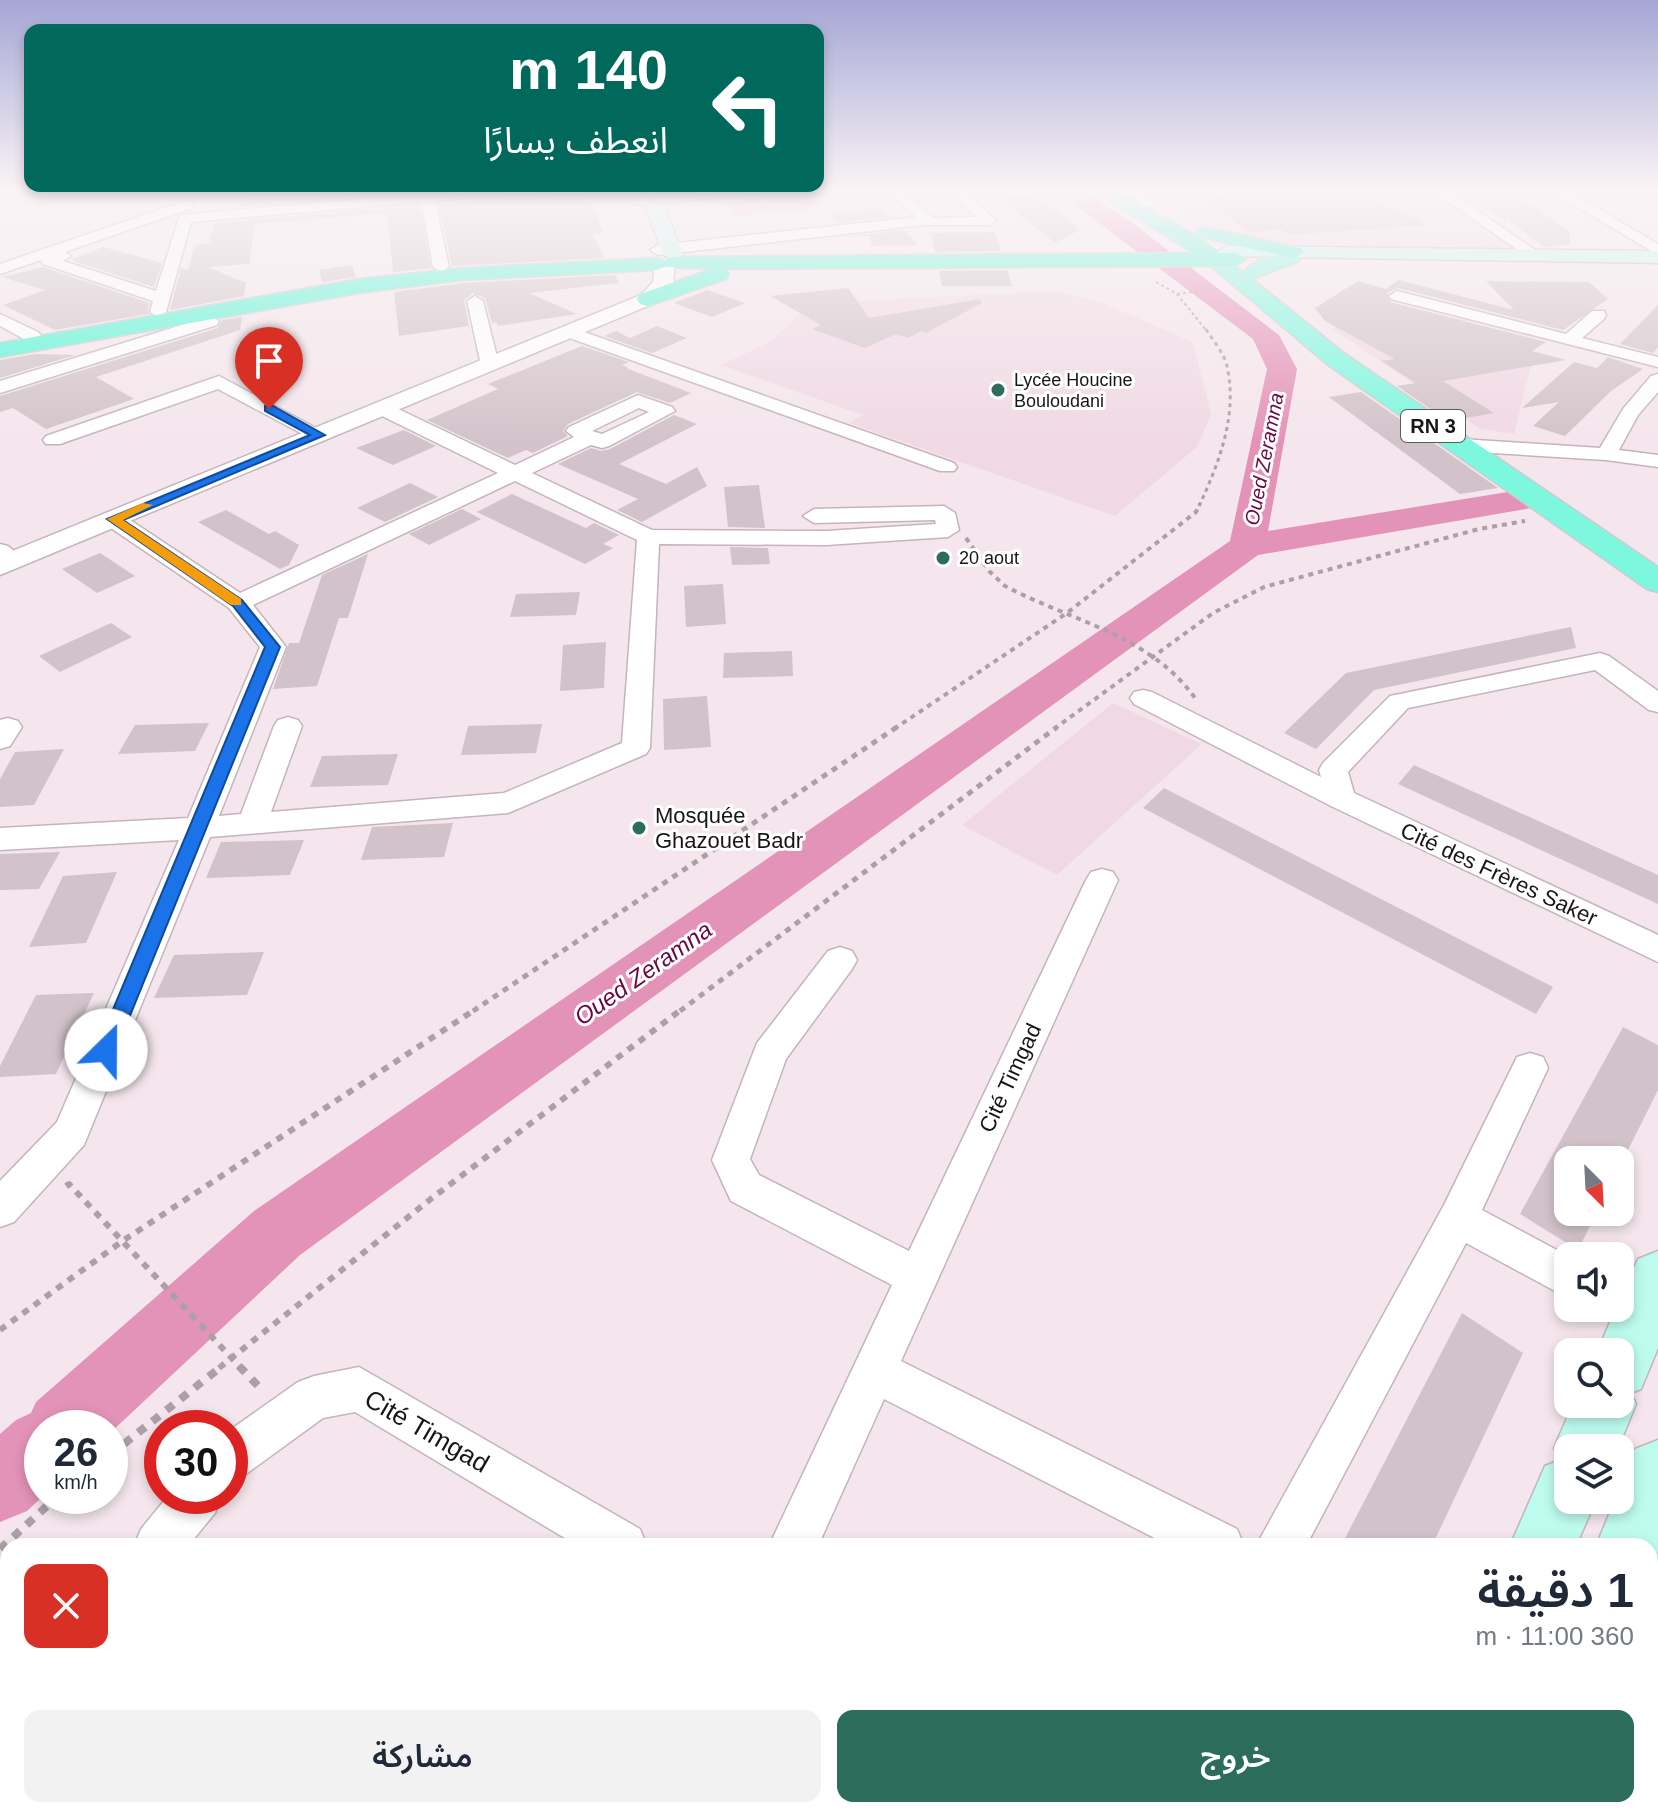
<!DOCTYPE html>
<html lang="ar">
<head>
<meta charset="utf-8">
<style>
	:root { --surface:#fff; --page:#f2f2f3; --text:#1f2937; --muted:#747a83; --accent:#2b6c5b }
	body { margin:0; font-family:Helvetica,"Noto Sans Arabic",sans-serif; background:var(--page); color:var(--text); direction:rtl; height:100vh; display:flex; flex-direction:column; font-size:30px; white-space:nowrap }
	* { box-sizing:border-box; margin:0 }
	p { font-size:26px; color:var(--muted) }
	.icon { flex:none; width:44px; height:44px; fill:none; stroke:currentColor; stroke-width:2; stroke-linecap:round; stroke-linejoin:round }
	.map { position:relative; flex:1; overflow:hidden; direction:ltr }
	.sheet { position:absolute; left:0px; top:1538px; width:1658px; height:280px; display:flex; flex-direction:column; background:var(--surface); border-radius:24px 24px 0 0; box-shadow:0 4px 12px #0003; direction:rtl }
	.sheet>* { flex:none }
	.top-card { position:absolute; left:24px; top:24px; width:800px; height:168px; border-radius:16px; box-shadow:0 4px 12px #0003; direction:rtl; background:#00695c; color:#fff; overflow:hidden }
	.needle { width:52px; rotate:156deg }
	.buttons { position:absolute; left:1554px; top:1146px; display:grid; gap:16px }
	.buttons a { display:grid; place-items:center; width:80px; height:80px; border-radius:16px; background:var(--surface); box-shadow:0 4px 12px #0003; font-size:40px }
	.speed { position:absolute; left:24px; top:1410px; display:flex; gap:16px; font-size:40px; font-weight:700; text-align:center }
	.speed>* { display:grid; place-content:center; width:104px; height:104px; border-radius:50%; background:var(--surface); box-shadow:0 4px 12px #0003; line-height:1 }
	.speed small { font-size:20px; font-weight:400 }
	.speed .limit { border:12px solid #d22; background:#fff; color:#111 }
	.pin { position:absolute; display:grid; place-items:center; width:68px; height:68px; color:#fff; margin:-82px -34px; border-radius:50% 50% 50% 0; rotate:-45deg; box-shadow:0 0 8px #0007 }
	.pin .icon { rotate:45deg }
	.me { position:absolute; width:88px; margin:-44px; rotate:23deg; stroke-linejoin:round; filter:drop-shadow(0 0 6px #0008) }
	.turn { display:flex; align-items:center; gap:28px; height:168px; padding:0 24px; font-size:36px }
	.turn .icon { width:104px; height:104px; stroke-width:2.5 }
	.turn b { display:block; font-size:56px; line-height:68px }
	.round { display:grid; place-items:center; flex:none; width:84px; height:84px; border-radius:16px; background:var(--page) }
	.overview { display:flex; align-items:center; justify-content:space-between; height:136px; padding:0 24px }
	h1 { font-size:48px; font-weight:600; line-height:60px }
	.action { display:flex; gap:16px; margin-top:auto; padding:16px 24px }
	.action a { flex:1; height:92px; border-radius:16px; background:var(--accent); color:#fff; font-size:32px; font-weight:600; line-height:92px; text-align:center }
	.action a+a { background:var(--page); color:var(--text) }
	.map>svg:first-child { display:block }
	.built { fill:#f0d9e3 }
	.green { fill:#f6b4d2 }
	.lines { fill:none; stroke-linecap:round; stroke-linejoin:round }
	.river { fill:#e392b8; fill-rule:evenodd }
	.building { fill:#d1c3c9 }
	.minor-casing { stroke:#c3b5bb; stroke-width:3 }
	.tertiary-casing { stroke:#c3b5bb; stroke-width:3 }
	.secondary-casing { stroke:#c3b5bb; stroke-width:3 }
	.primary-casing { stroke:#ccc; stroke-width:3 }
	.trunk-casing { stroke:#ccc; stroke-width:3 }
	.path-far5 { stroke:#aba0a5; stroke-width:2; stroke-dasharray:3 3; stroke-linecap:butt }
	.path-far4 { stroke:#aba0a5; stroke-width:3; stroke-dasharray:4 4; stroke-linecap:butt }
	.path-far3 { stroke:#aba0a5; stroke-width:4; stroke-dasharray:5 5; stroke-linecap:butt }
	.path-far2 { stroke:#aba0a5; stroke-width:5; stroke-dasharray:6 6; stroke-linecap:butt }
	.path-far1 { stroke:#aba0a5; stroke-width:6; stroke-dasharray:7 7; stroke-linecap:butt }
	.path { stroke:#aba0a5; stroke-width:8; stroke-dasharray:9 9; stroke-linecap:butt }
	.minor { fill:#fff; fill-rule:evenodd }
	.tertiary { fill:#fff; fill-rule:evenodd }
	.secondary { fill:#befbef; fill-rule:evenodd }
	.primary { fill:#7df8df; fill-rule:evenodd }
	.trunk { fill:#52f6d4; fill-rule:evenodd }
	.route { fill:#1a73e8; stroke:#114b97; stroke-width:2 }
	.slow { fill:#f59e0b }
	.poi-dot { fill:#2b6c5b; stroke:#fff; stroke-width:3 }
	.labels { text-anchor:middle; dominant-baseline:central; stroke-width:6; stroke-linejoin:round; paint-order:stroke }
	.far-poi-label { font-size:18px; fill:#191517; stroke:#fff; text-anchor:start }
	.shield { fill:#fff; stroke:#5e5b5d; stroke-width:2 }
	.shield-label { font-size:20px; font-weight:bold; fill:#191517 }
	.far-water-label { font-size:20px; font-style:italic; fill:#6a0844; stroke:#fff }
	.poi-label { font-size:22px; fill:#191517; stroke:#fff; text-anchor:start }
	.street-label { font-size:22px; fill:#191517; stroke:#fff }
	.water-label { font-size:24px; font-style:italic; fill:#6a0844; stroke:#fff }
	.near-street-label { font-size:26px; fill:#191517; stroke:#fff }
</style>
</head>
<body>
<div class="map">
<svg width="1658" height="1818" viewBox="0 0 1658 1818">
	<rect width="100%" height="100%" fill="#f4e6ec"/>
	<g class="built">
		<path d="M1150 189H1429L1519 249 1286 246 1215 232 1146 191Z"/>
		<path d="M1059 291 1101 302 1193 342 1211 415 1197 447 1115 516 849 423 863 415 721 365 770 342 812 303Z"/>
		<path d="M1371 310 1531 365 1514 434 1480 429 1332 328Z"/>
		<path d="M1113 703 1202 744 1057 875 962 825Z"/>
	</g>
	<path class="green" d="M807 194 820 209 735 216 725 202Z"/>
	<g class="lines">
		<path class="river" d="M1054 189H1080L1131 222 1279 335 1297 369 1268 531 1526 489 1538 492 1543 499 1538 506 1526 509 1258 555 300 1255 110 1433V1428H42L43 1496 27 1511 0 1522V1434L16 1420 31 1413 36 1402 254 1211 1230 541 1267 369 1253 339Z"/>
	</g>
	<g class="building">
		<path d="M243 189H278L277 193 324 189H443L218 209 241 205Z"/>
		<path d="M537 189H540L541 200 588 196 604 233 592 234 605 258 452 266 439 204 527 196Z"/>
		<path d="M1271 189H1299L1306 193 1348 189 1428 225 1289 235 1282 230 1248 232 1205 198Z"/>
		<path d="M1458 189H1517L1515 194 1570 231V244L1544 247 1507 218 1506 222Z"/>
		<path d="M1035 195 1080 230 1055 243 1000 198Z"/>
		<path d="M419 205 431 268 393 272 387 213 255 224 249 264 208 267 246 283 244 296 170 310 181 268 188 270 195 245 209 243 214 223Z"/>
		<path d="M883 209 890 217 837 223 832 214Z"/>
		<path d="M904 230 918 245 872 246 870 236 845 237Z"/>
		<path d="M995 232 1001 251 935 252 931 233Z"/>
		<path d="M103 247 162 263 154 287 70 260Z"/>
		<path d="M352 265 356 277 322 282 319 270Z"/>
		<path d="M43 267 149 303 148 314 55 330 3 305 45 290 2 277Z"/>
		<path d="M1007 270 1012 286H942L939 271Z"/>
		<path d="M615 275 619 283 529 293 577 314 498 326 496 322 492 323 485 298 473 293 464 300 469 326 399 336 394 292 463 283Z"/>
		<path d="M1399 280 1514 310 1486 281 1589 282 1608 299 1563 330 1398 288 1387 293 1390 302 1546 342 1532 351 1566 360 1443 381 1494 413 1448 421 1397 386 1416 383 1381 361 1395 359 1325 321 1315 308 1358 281 1386 289Z"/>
		<path d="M848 288 869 318 980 299 982 303 926 333 921 331 908 338 896 334 865 348 812 329 821 325 770 296Z"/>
		<path d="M707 290 745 303 712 317 674 303Z"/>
		<path d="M1658 305V347L1653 353 1620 344Z"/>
		<path d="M242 317 240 330 96 377 134 399 46 429 13 408 0 412V396L218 328 222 320Z"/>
		<path d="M657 326 687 338 652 353 604 336 616 331 630 338Z"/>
		<path d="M582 346 629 362 622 365 628 367 626 368 691 393 670 403 637 392 568 424 563 431 568 436 533 453 526 450 508 458 427 420 498 389 488 384Z"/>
		<path d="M35 354 75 355 0 378V360Z"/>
		<path d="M1608 357 1643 369 1611 391 1565 436 1533 426 1559 402 1522 408 1574 362 1597 368Z"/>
		<path d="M1361 392 1498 488 1460 494 1329 397Z"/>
		<path d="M674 415 697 424 619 464 666 484 697 467 707 486 642 522 617 510 638 499 558 464 591 448 601 451 610 449Z"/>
		<path d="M404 430 436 446 393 465 356 448Z"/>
		<path d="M410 483 438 497 385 522 357 508Z"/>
		<path d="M759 485 765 528 728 527 724 487Z"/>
		<path d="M512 494 586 528 594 523 619 535 603 544 613 548 585 564 477 512Z"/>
		<path d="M462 509 481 519 429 545 409 534Z"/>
		<path d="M226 510 269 534 275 531 299 545 289 565 280 569 198 522Z"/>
		<path d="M730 547 768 548 770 564 732 565Z"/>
		<path d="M100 553 135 576 97 593 62 569Z"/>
		<path d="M368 554 348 618H339L317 686 273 689 289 643H299L322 575Z"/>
		<path d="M723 584 726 624 686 627 684 586Z"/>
		<path d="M580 592 576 615 510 617 516 594Z"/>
		<path d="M111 623 132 637 60 672 39 656Z"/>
		<path d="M1571 627 1576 648 1374 690 1316 749 1284 733 1346 673Z"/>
		<path d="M606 642 604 688 560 691 563 645Z"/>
		<path d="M792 651 793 676 723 678 724 653Z"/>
		<path d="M707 696 711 747 664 750 663 699Z"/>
		<path d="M209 723 195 751 118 754 135 725Z"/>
		<path d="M542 724 536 753 461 755 468 726Z"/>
		<path d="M64 749 34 805 0 807V779L15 752Z"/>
		<path d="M398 754 388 785 310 787 322 756Z"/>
		<path d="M1414 765 1658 875V904L1398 784Z"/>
		<path d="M1164 788 1553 987 1536 1014 1143 808Z"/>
		<path d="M453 823 444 857 361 860 372 827Z"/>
		<path d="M304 840 290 875 206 878 221 842Z"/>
		<path d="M60 852 39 889 0 890V854Z"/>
		<path d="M117 872 86 943 29 947 63 876Z"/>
		<path d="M264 952 247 995 154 998 174 955Z"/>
		<path d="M94 993 56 1074 0 1077V1066L36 995Z"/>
		<path d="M1623 1027 1658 1045V1090L1620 1166V1160H1568V1212H1597L1578 1250 1520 1214Z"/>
		<path d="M1462 1313 1523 1353 1432 1546H1341Z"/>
	</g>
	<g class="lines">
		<g class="minor-casing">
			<g id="minor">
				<path d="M478 189H534L527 193 435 201 449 267 441 272 433 267 421 202 191 222 166 312 158 317 150 312 153 301 43 264 41 260 0 274V264L182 202H192V208L65 252 71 256 63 261 156 291 180 215Z"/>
				<path d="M722 189H773L766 193 639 205 632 201 639 197Z"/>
				<path d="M885 189H900L933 218 977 217 948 189H963L996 221 989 225H924L658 255 650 250 658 245 916 217Z"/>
				<path d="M1132 189H1146L1144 192 1155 204 1153 207H1143L1130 192Z"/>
				<path d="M1430 189H1446L1541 254 1533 259 1528 257Z"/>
				<path d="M1547 189H1564L1658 244V255Z"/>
				<path d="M1397 291 1566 334 1592 311H1604L1606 315 1604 319 1582 338 1658 357V367L1391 299 1389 296Z"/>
				<path d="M475 296 483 301 499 365 490 370 481 365 467 301Z"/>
				<path d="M0 314 38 332 41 336 38 340H26L0 326Z"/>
				<path d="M211 316 219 321 217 325 0 393V381Z"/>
				<path d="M570 327 954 463 957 467 954 471H940L564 336 561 332 564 328Z"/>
				<path d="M1658 374V392L1638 415 1619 450 1658 455V467L1606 460 1461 451 1451 445 1461 439 1600 448 1623 409 1651 376Z"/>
				<path d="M219 376 329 435 319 441 312 439 218 389 60 444H46L43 440 46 436Z"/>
				<path d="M638 395 672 407 675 411 609 446 602 448 591 445 532 473 652 530 826 531 936 524 935 520 814 523 803 516 814 509 944 506 955 513 959 530 948 537 826 545 659 544 650 748 646 754 508 813 210 837 84 1145 14 1222 0 1227V1181L57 1122 179 840 0 850V828L188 818 260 647 229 608 105 524 102 519 105 514H121L240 593 498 473 376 413 373 409 376 405H390L515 465 574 437 566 431 569 427ZM639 408 649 412 602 434 592 431ZM515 481 637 540 622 743 504 793 271 812 302 726 298 720 288 717 278 720 274 726 241 814 219 816 286 647 253 605Z"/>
				<path d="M0 544 8 546 25 560 21 565 13 567 0 561Z"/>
				<path d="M1600 653 1609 656 1658 691V712L1649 710 1595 670 1408 708 1348 772 1354 793 1658 935V962L1331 806 1134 704 1130 698 1134 692 1143 690 1152 692 1321 777 1319 770 1323 763 1390 696Z"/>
				<path d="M8 718 18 721 22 727 10 746 0 749V720Z"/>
				<path d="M1102 869 1113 872 1118 880 901 1361 1237 1529 1244 1546H1170L884 1399 818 1546H769L892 1285 731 1201 712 1160 757 1043 828 951 840 947 852 951 857 960 852 969 786 1059 750 1159 759 1175 909 1251 1086 880 1091 872Z"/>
				<path d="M1530 1053 1543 1057 1548 1068 1482 1210 1568 1256V1298L1466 1243 1306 1546H1256L1444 1205 1517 1057Z"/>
				<path d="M359 1367 640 1529 647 1546H578L355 1412 323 1418 246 1474 230 1481V1430L298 1382 314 1376Z"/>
				<path d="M168 1496H222L215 1513 188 1546H134L141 1529Z"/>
				<path d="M8 1709V1769L0 1773V1713Z"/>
				<path d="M643 1810H699L695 1818H639Z"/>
				<path d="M1143 1810H1237L1241 1818H1141Z"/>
			</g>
		</g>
		<g class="tertiary-casing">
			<path id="tertiary" d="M665 258 675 264 673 284 655 303 0 575V556L641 295 653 282 655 264Z"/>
		</g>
		<g class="secondary-casing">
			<g id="secondary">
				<path d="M639 189H657L683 254 680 258 673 260 663 254Z"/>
				<path d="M1227 246 1658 251V263L1220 256 1217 252Z"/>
				<path d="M1658 1251V1348L1641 1389 1631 1393 1636 1404 1618 1448H1568V1500H1596L1576 1546H1510L1545 1466 1560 1460 1554 1448 1573 1404H1620V1352H1597L1616 1308H1620V1299L1638 1259Z"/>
				<path d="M1658 1440V1556L1650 1571V1546H1596L1615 1500H1620V1487L1635 1449Z"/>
				<path d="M1391 1810H1467L1464 1818H1388Z"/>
				<path d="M1476 1810H1553L1550 1818H1473Z"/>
			</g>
		</g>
		<g class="primary-casing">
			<path id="primary" d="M1290 252 1301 258 1297 262 1252 279 1345 354 1658 567V592L1647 589 1327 364 1204 260 1208 256H1222L1243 272 1260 259Z"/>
		</g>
		<g class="trunk-casing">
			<path id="trunk" d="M1090 189H1113L1199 237 1196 233 1199 229 1206 227 1301 248 1304 252 1294 258 1199 237 1219 253H1236L1247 259 1236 265 1215 266 724 269 729 274 726 279 648 306 640 304 637 299 640 294 712 269 665 267 656 270 463 280 359 293 0 357V343L359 279 463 268 656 258 664 260 673 257 1193 253Z"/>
		</g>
		<g class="path-far5">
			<path d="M1156 282 1177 294 1206 330"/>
			<path d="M1177 294 1219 289"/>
		</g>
		<path class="path-far4" d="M1199 506C1219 463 1238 415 1227 366 1224 353 1212 339 1205 328"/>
		<g class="path-far3">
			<path d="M966 538 989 571 1005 586C1071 621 1150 635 1195 698"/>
			<path d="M894 729 1067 613 1196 512 1200 504"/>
			<path d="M1054 729 1213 613 1264 587 1479 529 1525 521"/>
		</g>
		<g class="path-far2">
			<path d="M473 1011 897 727"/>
			<path d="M680 1011 1057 727"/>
		</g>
		<g class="path-far1">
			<path d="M66 1186 69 1184 241 1368"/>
			<path d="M0 1330 124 1240 476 1009"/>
			<path d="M219 1368 432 1198 682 1009"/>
		</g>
		<g class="path">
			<path d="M239 1366 262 1390"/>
			<path d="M110 1455 222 1366"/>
			<path d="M0 1549 58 1496"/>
		</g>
		<use href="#minor" class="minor"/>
		<use href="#tertiary" class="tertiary"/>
		<use href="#secondary" class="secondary"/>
		<use href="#primary" class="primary"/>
		<use href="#trunk" class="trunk"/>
	</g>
	<linearGradient id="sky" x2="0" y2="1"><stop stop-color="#a6a6d5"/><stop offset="0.43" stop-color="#faf4f6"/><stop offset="1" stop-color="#faf4f6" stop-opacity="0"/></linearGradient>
	<rect width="1658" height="444" fill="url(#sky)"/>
	<path class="route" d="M265 406H273L325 435 123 520 242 600 280 647 116 1050 113 1056 106 1058 99 1056 96 1050 265 647 233 606 107 519 310 435 265 411Z"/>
	<path class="slow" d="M143 503 153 505 123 520 241 599V605H231L107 519Z"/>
	<g class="poi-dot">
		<circle cx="998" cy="390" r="8"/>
		<circle cx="943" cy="558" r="8"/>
		<circle cx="639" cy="828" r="8"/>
	</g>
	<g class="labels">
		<g class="far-poi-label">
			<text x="1014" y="380">Lycée Houcine<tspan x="1014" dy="21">Bouloudani</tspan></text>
			<text x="959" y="558">20 aout</text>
		</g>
		<rect class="shield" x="1401" y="410" width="64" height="32" rx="6"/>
		<g class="shield-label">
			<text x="1433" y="426">RN 3</text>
		</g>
		<g class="far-water-label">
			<text transform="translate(1264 459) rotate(-79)">Oued Zeramna</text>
		</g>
		<g class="poi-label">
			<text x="655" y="815">Mosquée<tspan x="655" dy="25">Ghazouet Badr</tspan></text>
		</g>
		<g class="street-label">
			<text transform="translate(1499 874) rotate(25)">Cité des Frères Saker</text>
			<text transform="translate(1010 1078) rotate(-65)">Cité Timgad</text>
		</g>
		<g class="water-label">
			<text transform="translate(643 973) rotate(-35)">Oued Zeramna</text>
		</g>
		<g class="near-street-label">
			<text transform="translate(427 1431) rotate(30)">Cité Timgad</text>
		</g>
	</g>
</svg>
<div class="buttons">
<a><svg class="needle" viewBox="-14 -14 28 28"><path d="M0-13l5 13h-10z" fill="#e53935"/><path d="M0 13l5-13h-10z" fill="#747a83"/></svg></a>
<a><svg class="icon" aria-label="sound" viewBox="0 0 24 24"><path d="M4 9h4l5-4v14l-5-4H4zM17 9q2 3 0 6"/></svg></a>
<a><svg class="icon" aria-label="search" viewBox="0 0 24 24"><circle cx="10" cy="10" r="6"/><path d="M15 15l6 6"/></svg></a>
<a><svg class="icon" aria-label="layers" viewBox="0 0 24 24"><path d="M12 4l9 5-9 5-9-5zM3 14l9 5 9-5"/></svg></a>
</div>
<div class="speed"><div>26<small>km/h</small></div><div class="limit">30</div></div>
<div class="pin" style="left:269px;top:409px;background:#d93025"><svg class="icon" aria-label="arrive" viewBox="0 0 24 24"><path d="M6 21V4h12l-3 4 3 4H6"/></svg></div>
<svg class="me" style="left:106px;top:1050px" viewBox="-20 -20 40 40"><circle r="19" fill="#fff"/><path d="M0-13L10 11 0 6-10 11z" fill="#1a73e8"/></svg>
<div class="top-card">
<div class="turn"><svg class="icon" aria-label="left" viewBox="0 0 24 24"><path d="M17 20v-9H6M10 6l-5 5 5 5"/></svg><div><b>140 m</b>انعطف يسارًا</div></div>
</div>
<section class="sheet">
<div class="overview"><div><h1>1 دقيقة</h1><p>360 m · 11:00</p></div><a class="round" style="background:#d93025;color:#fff"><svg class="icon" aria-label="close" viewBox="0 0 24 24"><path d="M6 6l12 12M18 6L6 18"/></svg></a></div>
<div class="action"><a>خروج</a><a>مشاركة</a></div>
</section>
</div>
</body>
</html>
